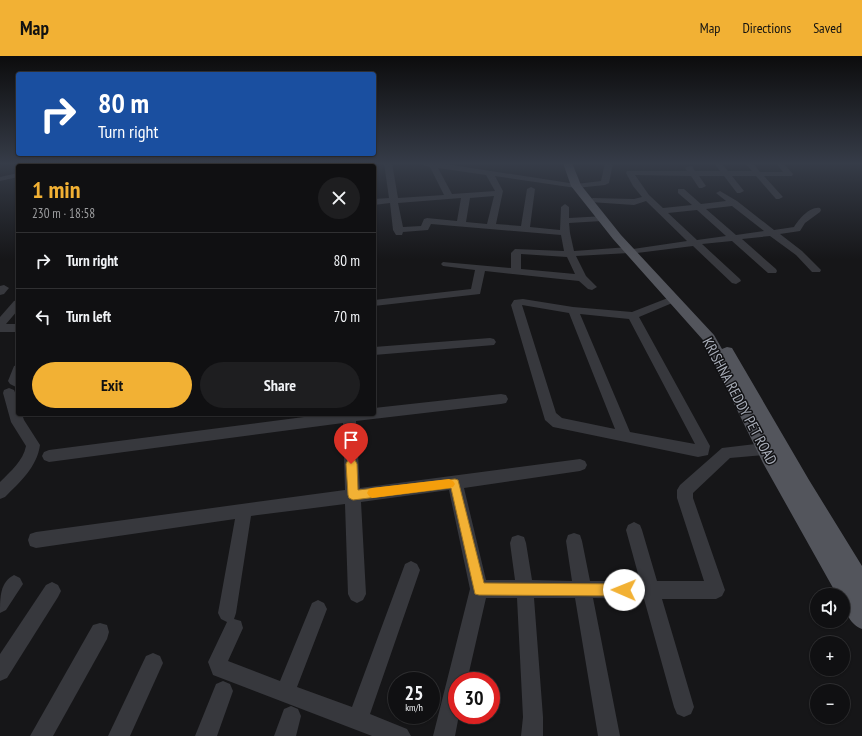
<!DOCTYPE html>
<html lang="en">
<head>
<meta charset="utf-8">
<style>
	:root { --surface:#101012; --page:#1e1e20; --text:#f1f3f6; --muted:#9c9d9f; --line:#303032; --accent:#f2b134 }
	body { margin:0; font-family:"PT Sans Narrow",sans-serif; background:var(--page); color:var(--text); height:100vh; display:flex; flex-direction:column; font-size:15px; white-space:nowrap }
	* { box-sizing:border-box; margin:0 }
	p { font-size:13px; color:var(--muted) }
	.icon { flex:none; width:22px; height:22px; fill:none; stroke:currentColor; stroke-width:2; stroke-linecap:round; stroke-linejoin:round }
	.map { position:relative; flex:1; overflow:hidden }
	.details { position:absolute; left:16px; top:108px; width:360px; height:252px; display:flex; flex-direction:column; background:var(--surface); border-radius:4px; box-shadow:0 1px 3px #0004,0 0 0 1px var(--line) }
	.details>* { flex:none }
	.banner { position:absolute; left:16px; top:16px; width:360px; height:84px; border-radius:4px; box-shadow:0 1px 3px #0004,0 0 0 1px var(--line); background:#1a4fa0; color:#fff; overflow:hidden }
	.buttons { position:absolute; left:810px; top:532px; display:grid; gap:8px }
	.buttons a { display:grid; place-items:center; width:40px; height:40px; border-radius:50%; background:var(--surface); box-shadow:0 1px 3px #0004,0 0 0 1px var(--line); font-size:20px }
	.speed { position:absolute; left:388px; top:616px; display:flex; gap:8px; font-size:20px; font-weight:700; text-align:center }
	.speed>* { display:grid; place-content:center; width:52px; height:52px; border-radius:50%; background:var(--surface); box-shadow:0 1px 3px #0004,0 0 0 1px var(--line); line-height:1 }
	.speed small { font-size:10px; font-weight:400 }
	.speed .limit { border:6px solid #d22; background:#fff; color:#111 }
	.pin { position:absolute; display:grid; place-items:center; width:34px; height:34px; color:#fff; margin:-41px -17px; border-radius:50% 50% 50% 0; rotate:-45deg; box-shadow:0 0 4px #0007 }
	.pin .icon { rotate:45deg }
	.me { position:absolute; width:44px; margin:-22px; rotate:271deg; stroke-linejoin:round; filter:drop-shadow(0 0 3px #0008) }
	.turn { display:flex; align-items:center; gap:14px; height:84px; padding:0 16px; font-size:18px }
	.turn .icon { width:52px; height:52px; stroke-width:2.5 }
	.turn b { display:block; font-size:28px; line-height:34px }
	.round { display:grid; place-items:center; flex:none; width:42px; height:42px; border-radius:21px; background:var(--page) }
	.head { display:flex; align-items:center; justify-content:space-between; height:68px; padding:0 16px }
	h1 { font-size:24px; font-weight:700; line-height:30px; color:var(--accent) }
	.primary-button { display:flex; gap:8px; margin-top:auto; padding:8px 16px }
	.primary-button a { flex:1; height:46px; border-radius:24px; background:var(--accent); color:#111; font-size:16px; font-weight:700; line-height:46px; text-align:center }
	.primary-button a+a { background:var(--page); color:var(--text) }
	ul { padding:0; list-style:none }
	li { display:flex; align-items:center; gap:12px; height:56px; padding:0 16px; border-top:1px solid var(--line) }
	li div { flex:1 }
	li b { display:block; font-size:15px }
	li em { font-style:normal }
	header { display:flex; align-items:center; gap:24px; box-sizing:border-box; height:56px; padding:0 20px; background:var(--accent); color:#111 }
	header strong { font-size:19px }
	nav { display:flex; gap:22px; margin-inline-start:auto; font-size:14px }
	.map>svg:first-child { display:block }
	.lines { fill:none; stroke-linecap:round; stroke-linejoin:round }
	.minor { fill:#37383d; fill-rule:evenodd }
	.major { fill:#53555c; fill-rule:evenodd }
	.route { fill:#f2b134; stroke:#9d7322 }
	.slow { fill:#f59e0b }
	.labels { text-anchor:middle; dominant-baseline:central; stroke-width:3; stroke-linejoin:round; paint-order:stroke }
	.street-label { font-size:15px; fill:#a8adb8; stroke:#111113 }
</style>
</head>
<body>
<header>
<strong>Map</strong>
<nav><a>Map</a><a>Directions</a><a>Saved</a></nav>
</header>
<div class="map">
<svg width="862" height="680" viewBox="0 0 862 680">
	<rect width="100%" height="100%" fill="#161618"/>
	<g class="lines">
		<g class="minor">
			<path d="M63 107H76L70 110H58Z"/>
			<path d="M87 107H95L94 110H86Z"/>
			<path d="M227 107H235L234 110H226Z"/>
			<rect x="281" y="107" width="8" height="3"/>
			<path d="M320 107H327L326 110H318Z"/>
			<path d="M384 107H392L398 142 444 139 430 111 418 107H439L576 128 601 125 605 107H613L609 127 605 129 576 132 495 120 503 135 496 168 521 170 527 133 531 131 535 133 530 171 560 174 561 151 565 148 569 151V162L605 160 606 162 605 164 602 165 569 167 570 177 574 195 629 191 633 193 687 185 646 145 634 149 590 146 589 144 593 142 634 143 642 141 633 130 626 117 627 115H687L685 112 689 110H692L695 115H720L714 107H721L728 115H752L745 107H753L760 116H783L776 107H783L793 118 792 120H764L783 141 779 143H776L756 120H732L744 135 740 137H737L724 120H699L706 130 702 132H699L691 120 635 119 649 139 663 152 692 149 678 137V133H684L701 148 726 145 716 137 720 135 737 145 774 174 794 171C799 163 810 150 820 152L821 154 820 156 805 167 800 175 780 178 802 195 821 214 820 216H812L796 199 770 180 742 183 776 213 777 215 776 217H768L732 185 702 188 740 223 741 225 736 228 732 227 693 190 637 197 633 195 629 197 576 200 586 220 597 231 592 234 588 233 579 225 485 215 480 238 374 250V244L471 233 475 214 443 210 441 208 443 206 511 212V197L515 193 564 195 561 179 431 168 428 174 403 176 402 179H396L393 174 390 147 374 149V143L389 142ZM438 112 486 119 495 135 452 138ZM494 140 487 168 466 166 470 142ZM461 142 457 165 427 162 424 163 421 170 403 171 398 147ZM732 150 764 175 736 179 706 153ZM697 154 726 180 697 184 668 157ZM521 198 567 201 575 218 521 213Z"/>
			<path d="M18 117V121L0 125V121Z"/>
			<path d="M4 229 9 232 4 238 0 239V230Z"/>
			<path d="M673 240 678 243 677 245 639 261 710 390 708 399 698 401 558 372 553 371 545 364 511 249 514 244 523 243 573 251 632 256ZM522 249 569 257 615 373 562 362 556 357ZM580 258 629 263 695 388 630 376Z"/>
			<path d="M18 244V254L6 268H18V276H0V261L14 245Z"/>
			<path d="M490 282 494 283 496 286 494 289 374 299V291Z"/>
			<path d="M18 309V332L10 328 8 325 14 310Z"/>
			<path d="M9 332 14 334C18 342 18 349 18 358H22L24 364 40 389C37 411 20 426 5 441L0 443V426C11 415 23 405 26 390L11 366 3 337 4 334Z"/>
			<path d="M501 338 506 339 508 343 506 347 501 348 356 365 360 432 580 403 585 405 587 409 585 413 580 415 464 432 486 524H515L510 487 512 481 518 479 524 481 526 487 532 524 572 525 566 485 568 479 574 477 580 479 582 485 590 525H640L626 474 628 469 634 466 640 469 642 474 657 525H704L677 442V434L680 429 722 392 765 387 770 389 772 393 770 397 765 399 730 402 693 437V442L725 534 722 540 716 543H662L694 651 691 658 684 661 677 658 674 651 644 543 593 542 620 680H598L575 542H534L543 661V680H521L523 661 517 542H486L467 625H457V659H459L455 680H433L470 533 449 434 361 446 366 538 363 544 357 547 351 544 348 538 345 448 251 460 236 557 234 563 241 565 243 572 228 605 280 625 312 547 318 544 324 547 327 553 297 631 352 651 405 508 411 505 417 508 420 514 370 658 407 673 411 680H372L213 619 208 606 227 566 221 563 218 557 235 463 36 492 30 490 28 484 30 478 36 476 345 434 343 367 49 406 44 404 42 400 44 396 49 394 327 358H374V352Z"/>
			<path d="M14 519 20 522 23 528 6 554 0 557C0 541 0 526 14 519Z"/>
			<path d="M52 526 58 529 61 535 58 541 7 622 0 625V598L46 529Z"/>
			<path d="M100 567 107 569 109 576 107 583 53 680H30L93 569Z"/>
			<path d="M153 597 160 600 163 607 130 680H108L146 600Z"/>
			<path d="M223 625 230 628 233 635 217 680H195L216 628Z"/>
			<path d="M291 650 298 653 301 660 296 680H274L284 653Z"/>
		</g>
		<path class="major" d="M563 107H572L581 129 621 179 714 279 722 293 727 291 732 292 809 424 862 510V573C849 568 843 553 843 539H837L763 407 703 284 613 183 571 130Z"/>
	</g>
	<linearGradient id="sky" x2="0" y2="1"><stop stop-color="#0c0c0d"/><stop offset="0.53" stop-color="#363c48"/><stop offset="1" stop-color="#363c48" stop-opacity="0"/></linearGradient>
	<rect width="862" height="203" fill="url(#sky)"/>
	<path class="route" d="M351 403 355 404 357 408 358 434 455 423 458 424 484 527 624 528 629 530 630 534 629 538 624 540 479 539 475 538 451 432 353 444 349 442 348 439 346 408 348 404Z"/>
	<path class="slow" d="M449 423 453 425 455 428 453 431 449 432 372 442 369 440 367 437 369 433 372 432Z"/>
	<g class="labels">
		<g class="street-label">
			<text transform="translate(740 345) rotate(62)">KRISHNA REDDY PET ROAD</text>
		</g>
	</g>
</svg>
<div class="buttons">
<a><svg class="icon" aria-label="sound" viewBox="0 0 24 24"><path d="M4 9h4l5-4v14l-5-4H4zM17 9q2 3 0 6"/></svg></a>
<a>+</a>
<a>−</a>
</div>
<div class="speed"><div>25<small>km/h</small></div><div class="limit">30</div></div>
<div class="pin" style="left:351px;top:408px;background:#d93025"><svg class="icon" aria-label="arrive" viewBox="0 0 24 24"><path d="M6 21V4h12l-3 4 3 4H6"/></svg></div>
<svg class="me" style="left:624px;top:534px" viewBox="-20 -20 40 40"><circle r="19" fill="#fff"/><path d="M0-13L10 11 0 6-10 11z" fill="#f2b134"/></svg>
<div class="banner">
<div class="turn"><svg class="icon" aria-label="right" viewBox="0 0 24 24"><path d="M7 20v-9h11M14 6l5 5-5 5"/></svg><div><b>80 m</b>Turn right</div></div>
</div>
<section class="details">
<div class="head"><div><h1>1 min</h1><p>230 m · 18:58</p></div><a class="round"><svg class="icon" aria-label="close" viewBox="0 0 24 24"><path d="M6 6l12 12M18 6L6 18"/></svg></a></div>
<ul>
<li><svg class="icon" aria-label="right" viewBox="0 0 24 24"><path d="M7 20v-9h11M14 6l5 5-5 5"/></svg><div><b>Turn right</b></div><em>80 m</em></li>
<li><svg class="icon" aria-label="left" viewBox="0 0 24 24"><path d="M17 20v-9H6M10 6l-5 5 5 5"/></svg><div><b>Turn left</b></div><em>70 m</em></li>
</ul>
<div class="primary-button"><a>Exit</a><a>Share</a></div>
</section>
</div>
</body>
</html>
